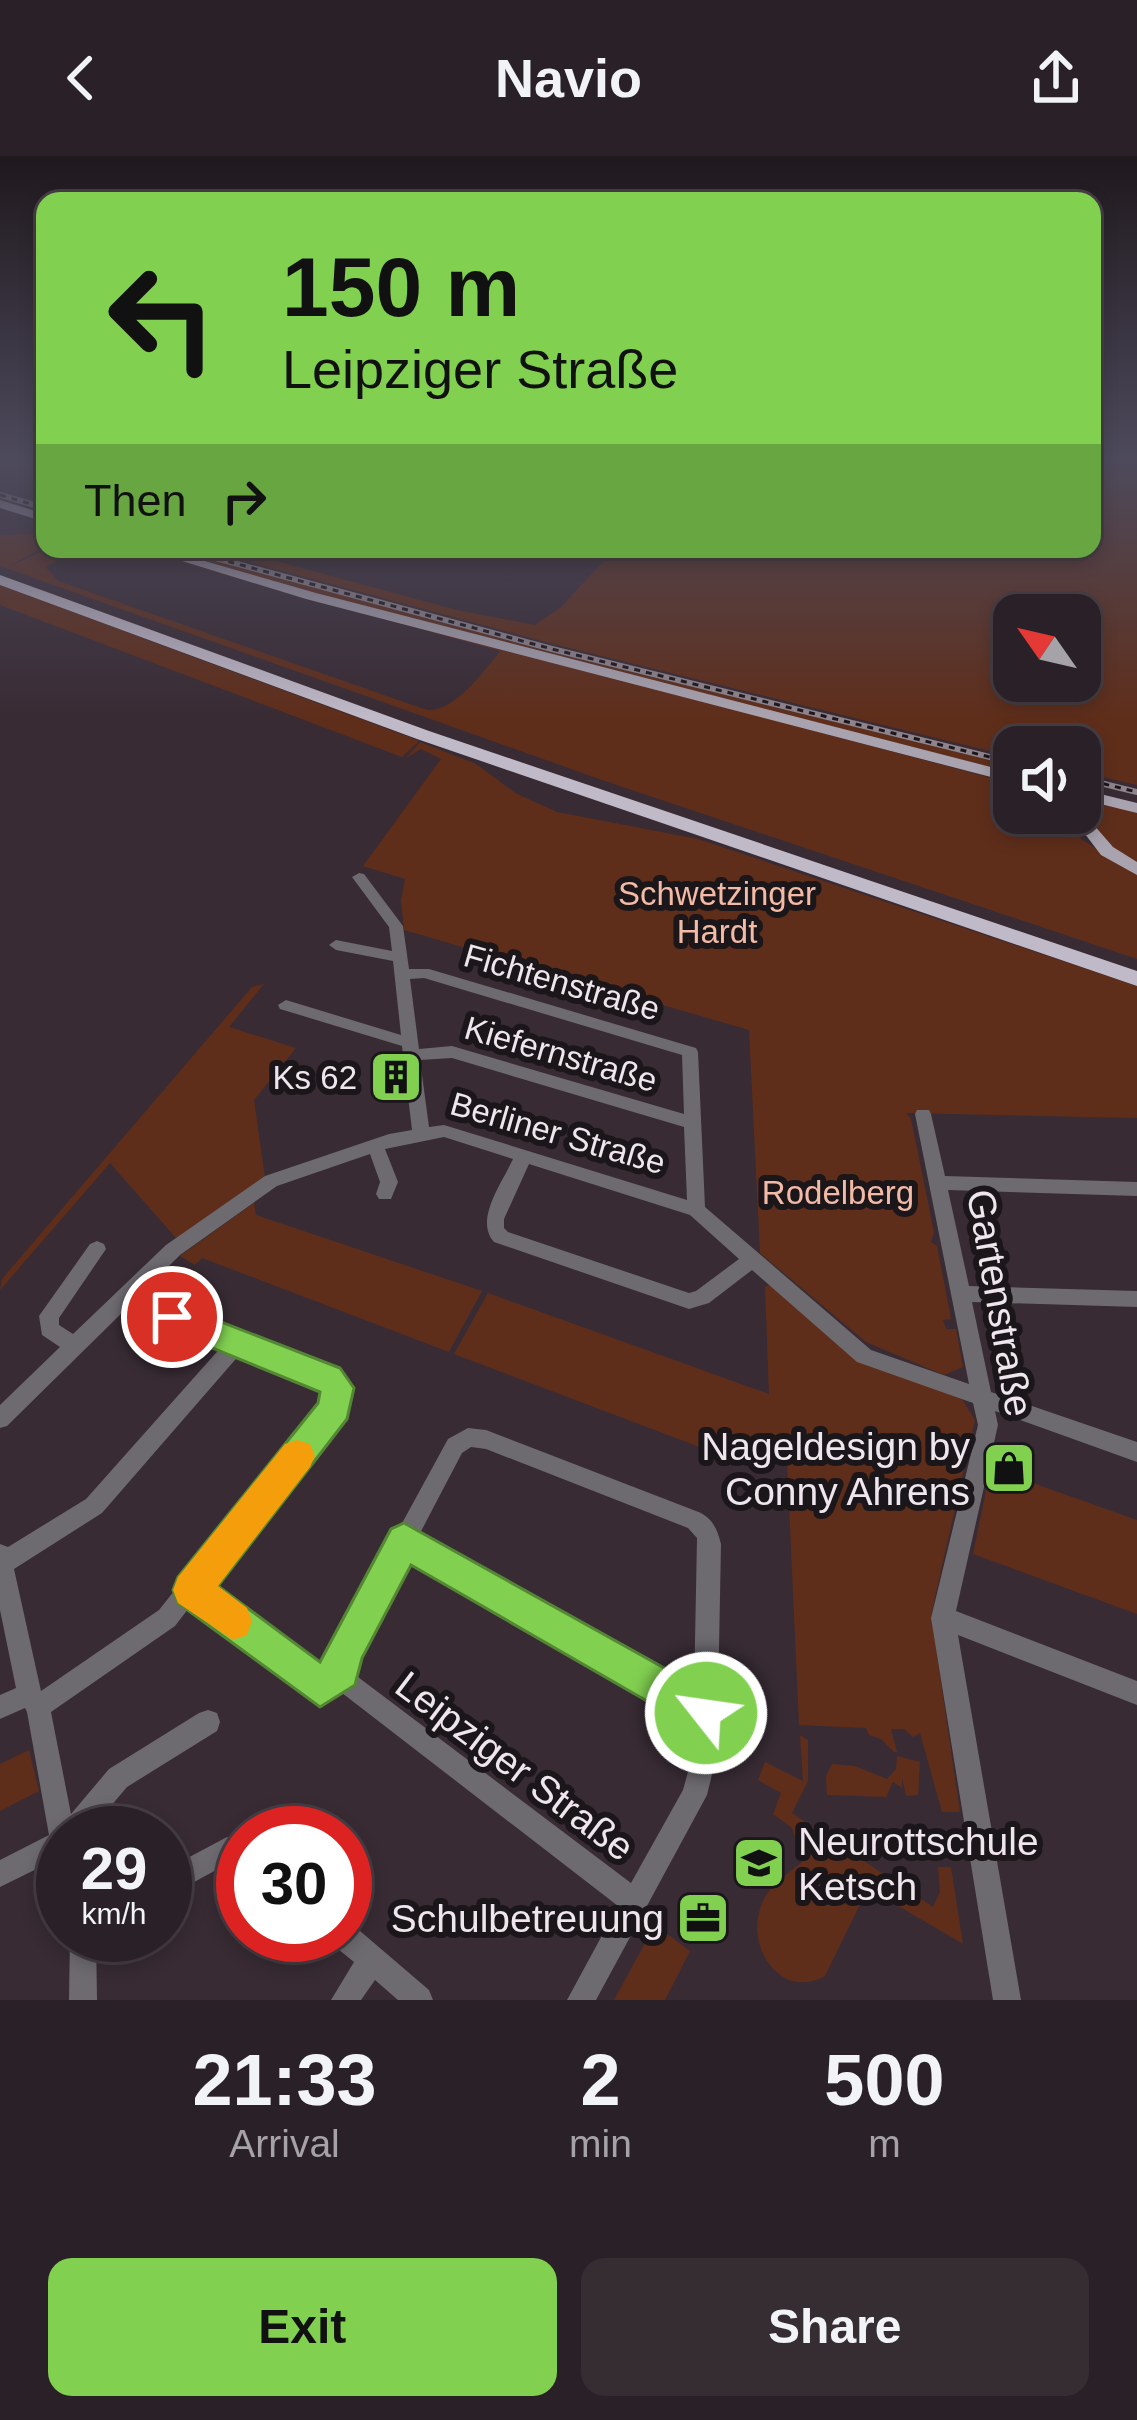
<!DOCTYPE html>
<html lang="en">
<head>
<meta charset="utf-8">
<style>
	:root { --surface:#2a2027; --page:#362d33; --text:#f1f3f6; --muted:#a5a3a7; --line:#463e44; --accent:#81d050 }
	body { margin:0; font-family:Helvetica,sans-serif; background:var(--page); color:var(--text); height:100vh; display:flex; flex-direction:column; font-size:45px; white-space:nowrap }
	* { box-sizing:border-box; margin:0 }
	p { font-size:39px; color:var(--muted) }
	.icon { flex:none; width:66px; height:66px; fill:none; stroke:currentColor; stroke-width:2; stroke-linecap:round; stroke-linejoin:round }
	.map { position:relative; height:1844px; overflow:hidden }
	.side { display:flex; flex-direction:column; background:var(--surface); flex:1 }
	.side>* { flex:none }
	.guide { position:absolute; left:36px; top:36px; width:1065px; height:366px; border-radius:24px; box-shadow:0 6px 18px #0003,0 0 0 3px var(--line); background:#81d050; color:#111; overflow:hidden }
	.needle { width:78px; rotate:304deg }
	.tools { position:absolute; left:993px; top:438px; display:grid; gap:24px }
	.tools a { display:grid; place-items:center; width:108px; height:108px; border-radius:24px; background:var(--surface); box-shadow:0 6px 18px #0003,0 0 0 3px var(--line); font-size:60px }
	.speed { position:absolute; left:36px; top:1650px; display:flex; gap:24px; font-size:60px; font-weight:700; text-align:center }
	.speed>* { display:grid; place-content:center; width:156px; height:156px; border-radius:50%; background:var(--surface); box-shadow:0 6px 18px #0003,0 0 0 3px var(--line); line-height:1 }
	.speed small { font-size:30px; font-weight:400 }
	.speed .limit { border:18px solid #d22; background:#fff; color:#111 }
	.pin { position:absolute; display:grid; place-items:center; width:102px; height:102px; color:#fff; margin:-51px; border:6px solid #fff; border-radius:50%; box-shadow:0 3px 12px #0007 }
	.me { position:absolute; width:132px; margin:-66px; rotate:300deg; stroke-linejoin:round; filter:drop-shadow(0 0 9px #0008) }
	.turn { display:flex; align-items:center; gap:42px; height:252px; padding:0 48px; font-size:54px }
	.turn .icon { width:156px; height:156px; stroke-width:2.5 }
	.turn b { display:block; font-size:84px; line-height:102px }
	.then { display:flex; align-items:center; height:114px; padding:0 48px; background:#0003; gap:24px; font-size:45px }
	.eta { display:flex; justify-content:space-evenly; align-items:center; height:204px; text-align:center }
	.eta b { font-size:72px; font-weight:700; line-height:84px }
	.primary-button { display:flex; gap:24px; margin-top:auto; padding:24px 48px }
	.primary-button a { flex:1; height:138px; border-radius:24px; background:var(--accent); color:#111; font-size:48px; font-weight:700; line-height:138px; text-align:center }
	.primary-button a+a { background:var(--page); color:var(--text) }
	header { display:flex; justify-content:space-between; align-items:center; height:156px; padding:0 48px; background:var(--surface); font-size:54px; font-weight:700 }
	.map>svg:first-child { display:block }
	.green { fill:#5f2e1b; fill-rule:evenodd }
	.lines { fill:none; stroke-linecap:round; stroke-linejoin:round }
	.minor { fill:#6d6a70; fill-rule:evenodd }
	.major { fill:#a9a3af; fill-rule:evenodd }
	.highway { fill:#c0b9c8; fill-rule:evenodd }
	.rail-casing { stroke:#8f848c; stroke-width:6 }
	.rail { stroke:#1b161a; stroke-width:3; stroke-dasharray:6; stroke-linecap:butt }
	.route { fill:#81d050; stroke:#548734; stroke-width:3 }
	.slow { fill:#f59e0b }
	.labels { text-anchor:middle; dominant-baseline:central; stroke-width:12; stroke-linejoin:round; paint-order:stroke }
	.park-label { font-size:33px; fill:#f3baa5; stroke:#1b161a }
	.street-label { font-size:33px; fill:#eee6ec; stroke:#1b161a }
	.poi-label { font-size:33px; fill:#eee6ec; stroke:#1b161a; text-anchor:end }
	.near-street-label { font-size:39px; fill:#eee6ec; stroke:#1b161a }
	.near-poi-label { font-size:39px; fill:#eee6ec; stroke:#1b161a; text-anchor:end }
</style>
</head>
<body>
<header><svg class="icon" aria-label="back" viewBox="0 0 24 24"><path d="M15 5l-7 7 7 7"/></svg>Navio<svg class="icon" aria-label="share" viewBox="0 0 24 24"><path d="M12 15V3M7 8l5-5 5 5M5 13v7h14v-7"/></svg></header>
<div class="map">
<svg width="1137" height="1844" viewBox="0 0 1137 1844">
	<rect width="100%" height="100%" fill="#382b34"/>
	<g class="green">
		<path d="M1092 302H1137V629L1080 616V591H1014V601L557 489 201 393H232L457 454 535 469 560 452 615 393H1092ZM1080 459V525H1014V459Z"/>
		<path d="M45 377V390L8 411 47 393H77L46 411 58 425 427 554C455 556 484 515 500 495L131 393 1014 628V657H1072L1081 683 1137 718V803L602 624 0 410V379Z"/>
		<path d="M155 393H173L550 496 1014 610V619L296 434Z"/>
		<path d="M0 429 417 584 418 586 402 601 0 449Z"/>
		<path d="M420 586 476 608 517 638 557 656 698 683 1137 830V962L906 957 911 963 934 1076 931 1086 937 1090 951 1163 943 1164 946 1173H956L963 1211 944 1219 866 1186 760 1097 749 874 404 774 401 745 405 723 363 710 441 603 421 593 406 602Z"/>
		<path d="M1100 649 1137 655V710C1117 698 1091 680 1089 655Z"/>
		<path d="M264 828 229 871 296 892 254 944 265 1022 176 1082 110 1007 0 1134 2 1123 252 831Z"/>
		<path d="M254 1047 256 1059 482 1135 449 1196 202 1102 195 1109 180 1100Z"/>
		<path d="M772 1127 862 1205 962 1243 975 1264 931 1459 960 1656H942L920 1577 913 1581 904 1573H891L897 1596H894L881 1583 869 1579 866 1572 799 1569 787 1305 750 1290 742 1307 454 1198 488 1137 769 1238 765 1131Z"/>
		<path d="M991 1312 1137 1364V1458L973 1398Z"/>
		<path d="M800 1579 808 1584V1625L792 1657 933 1751 940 1736 938 1711H951L963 1788 868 1732 825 1820C782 1844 747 1794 760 1753 769 1722 800 1715 817 1690L800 1678 795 1681 792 1672 773 1658 781 1637 758 1624 765 1606 803 1625Z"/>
		<path d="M29 1594 39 1635 0 1655V1608Z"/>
		<path d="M897 1600 920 1606 918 1639 906 1640 902 1622V1632L893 1626 886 1641 827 1639 826 1620 832 1608 855 1610 887 1623 896 1613Z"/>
		<path d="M655 1769 690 1795 665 1844H614Z"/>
	</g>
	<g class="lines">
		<g class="minor">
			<path d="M359 717 364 718 403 770 409 813H429L696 892 698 896 705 1051 871 1194 969 1228 915 958 917 954H929L931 958 945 1020 1137 1026V1040L948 1034 969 1130 1137 1135V1151L972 1146 991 1236 1137 1286V1306L995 1255 998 1269 956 1455 1137 1525V1549L958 1479 1021 1844H993L931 1462 978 1269 973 1247 857 1206 752 1114 709 1147 689 1153 494 1086C474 1064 502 1027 513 1003L444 981 385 993 398 1026 391 1043H379L376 1038 380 1026 370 998 277 1030 180 1099 143 1136 179 1155 335 1216 349 1242 346 1248 206 1430 320 1516 331 1509 335 1490 448 1283 468 1272 486 1274 696 1355C712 1361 717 1372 721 1388L717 1598 707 1639 596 1844H567L618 1750 342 1537 339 1532 320 1543 312 1539 192 1448 175 1470 51 1556 71 1658 109 1613 199 1557 208 1554 217 1557 220 1566 217 1575 127 1631 88 1677H63V1700L0 1731V1704L49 1679 27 1556 25 1552 0 1563V1539L16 1532 0 1454V1388L8 1391 86 1343 223 1189 165 1167 131 1148 7 1270 0 1272V1249L60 1191 42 1179 39 1160 90 1088 97 1085 104 1088 106 1093 59 1162V1169L73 1178 166 1089 265 1020 389 978 412 974 402 890 280 853 278 849 286 844 401 879 393 805 336 794 329 789 336 784 392 795 389 771 352 721ZM424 822 682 899 684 958 452 890 419 893 410 823ZM452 902 684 971 687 1044 444 969 429 971 420 904ZM529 1008 690 1059 739 1103 696 1135 689 1137 508 1076 504 1072V1063ZM241 1197 321 1228 328 1241 159 1454 41 1535 14 1413 102 1357ZM471 1291 486 1293 688 1372 697 1382 694 1537 418 1381 462 1297ZM408 1399 694 1563 693 1598 683 1634 631 1727 358 1521 354 1513 355 1500Z"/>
			<path d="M227 1681 243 1682V1708L229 1707 165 1742V1714Z"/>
			<path d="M345 1766 353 1769 429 1834 433 1844H398L375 1824 361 1844H331L354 1806 333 1789 330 1779H345Z"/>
			<path d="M70 1779H96L97 1844H69Z"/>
		</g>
		<g class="major">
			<path d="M0 344 45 358V366L0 352Z"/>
			<path d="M143 393H163L316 437 1014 617V627L306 443Z"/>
			<path d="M1080 633 1137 647V657L1080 643Z"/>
			<path d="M1080 653 1113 691 1137 706V719L1101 699 1069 657H1080Z"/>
		</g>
		<path class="highway" d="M0 419 429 575 1137 815V830L417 583 0 429Z"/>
		<g class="rail-casing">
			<g id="rail">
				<path d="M0 339 45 352"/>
				<path d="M182 393 552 493 1014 607"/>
				<path d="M1080 622 1137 636"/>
			</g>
		</g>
		<use href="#rail" class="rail"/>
	</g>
	<linearGradient id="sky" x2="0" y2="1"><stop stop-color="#1f181d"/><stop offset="0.54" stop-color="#4d4a5c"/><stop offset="1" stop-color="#4d4a5c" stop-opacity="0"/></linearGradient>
	<rect width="1137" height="561" fill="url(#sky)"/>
	<path class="route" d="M172 1147 340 1212 354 1232 347 1263 218 1430 320 1506 391 1373 404 1367 720 1543 726 1557 720 1571 706 1577 692 1571 411 1409 362 1502 355 1529 320 1551 178 1447 173 1434 178 1421 318 1247 320 1236 161 1171 156 1161 161 1151Z"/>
	<path class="slow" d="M297 1284 310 1288 315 1300 310 1311 218 1430 247 1452 252 1465 247 1479 233 1484 178 1447 173 1434 178 1421 285 1288Z"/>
	<defs>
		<g id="building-square" transform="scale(2.7)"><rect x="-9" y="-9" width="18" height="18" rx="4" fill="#81d050" stroke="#1b161a"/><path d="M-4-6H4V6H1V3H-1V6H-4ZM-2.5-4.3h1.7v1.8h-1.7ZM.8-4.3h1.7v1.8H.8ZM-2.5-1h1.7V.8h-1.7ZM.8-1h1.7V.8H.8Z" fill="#111"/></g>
		<g id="shop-square" transform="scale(2.7)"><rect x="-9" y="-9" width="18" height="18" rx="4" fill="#81d050" stroke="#1b161a"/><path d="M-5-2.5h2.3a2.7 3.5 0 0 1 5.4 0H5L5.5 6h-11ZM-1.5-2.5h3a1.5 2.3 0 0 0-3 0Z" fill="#111"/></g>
		<g id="school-square" transform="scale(2.7)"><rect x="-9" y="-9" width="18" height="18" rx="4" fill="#81d050" stroke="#1b161a"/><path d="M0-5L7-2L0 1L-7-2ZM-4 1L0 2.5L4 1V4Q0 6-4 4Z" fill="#111"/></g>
		<g id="office-square" transform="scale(2.7)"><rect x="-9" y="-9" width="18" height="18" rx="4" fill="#81d050" stroke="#1b161a"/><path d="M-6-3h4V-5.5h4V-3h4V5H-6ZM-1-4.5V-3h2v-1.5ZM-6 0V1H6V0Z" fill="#111"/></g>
	</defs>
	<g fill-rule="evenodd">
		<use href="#building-square" x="396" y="921"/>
		<use href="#shop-square" x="1009" y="1312"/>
		<use href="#school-square" x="759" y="1707"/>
		<use href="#office-square" x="703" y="1762"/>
	</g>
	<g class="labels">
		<g class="park-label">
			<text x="717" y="737">Schwetzinger<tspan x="717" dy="38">Hardt</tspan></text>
			<text x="838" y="1036">Rodelberg</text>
		</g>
		<g class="street-label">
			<text transform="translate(562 826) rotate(16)">Fichtenstraße</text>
			<text transform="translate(561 898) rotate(16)">Kiefernstraße</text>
			<text transform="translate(558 977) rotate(16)">Berliner Straße</text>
		</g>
		<g class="poi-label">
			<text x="357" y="921">Ks 62</text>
		</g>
		<g class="near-street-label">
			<text transform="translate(1000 1147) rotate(80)">Gartenstraße</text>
			<text transform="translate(515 1610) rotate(37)">Leipziger Straße</text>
		</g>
		<g class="near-poi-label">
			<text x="970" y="1290">Nageldesign by<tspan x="970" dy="45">Conny Ahrens</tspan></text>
			<text x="798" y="1685" text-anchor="start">Neurottschule<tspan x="798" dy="45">Ketsch</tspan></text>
			<text x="664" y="1762">Schulbetreuung</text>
		</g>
	</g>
</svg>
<div class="tools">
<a><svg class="needle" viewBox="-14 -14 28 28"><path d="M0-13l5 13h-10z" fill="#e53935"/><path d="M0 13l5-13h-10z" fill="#a5a3a7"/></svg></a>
<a><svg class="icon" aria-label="sound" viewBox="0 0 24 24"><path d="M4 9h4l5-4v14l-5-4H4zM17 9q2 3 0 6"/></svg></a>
</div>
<div class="speed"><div>29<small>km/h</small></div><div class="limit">30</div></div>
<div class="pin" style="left:172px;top:1161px;background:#d93025"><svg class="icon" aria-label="arrive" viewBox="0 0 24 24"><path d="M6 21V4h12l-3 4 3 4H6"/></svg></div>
<svg class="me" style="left:706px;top:1557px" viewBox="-20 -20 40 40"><circle r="17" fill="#81d050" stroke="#fff" stroke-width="3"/><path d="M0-11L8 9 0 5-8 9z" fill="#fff"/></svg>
<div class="guide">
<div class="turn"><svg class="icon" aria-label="left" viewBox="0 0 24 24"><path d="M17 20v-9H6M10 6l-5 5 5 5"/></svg><div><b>150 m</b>Leipziger Straße</div></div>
<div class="then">Then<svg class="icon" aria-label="right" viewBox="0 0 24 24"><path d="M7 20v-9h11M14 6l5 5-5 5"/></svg></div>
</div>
</div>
<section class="side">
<div class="eta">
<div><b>21:33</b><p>Arrival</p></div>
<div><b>2</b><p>min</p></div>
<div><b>500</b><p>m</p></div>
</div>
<div class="primary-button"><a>Exit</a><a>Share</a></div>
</section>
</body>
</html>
